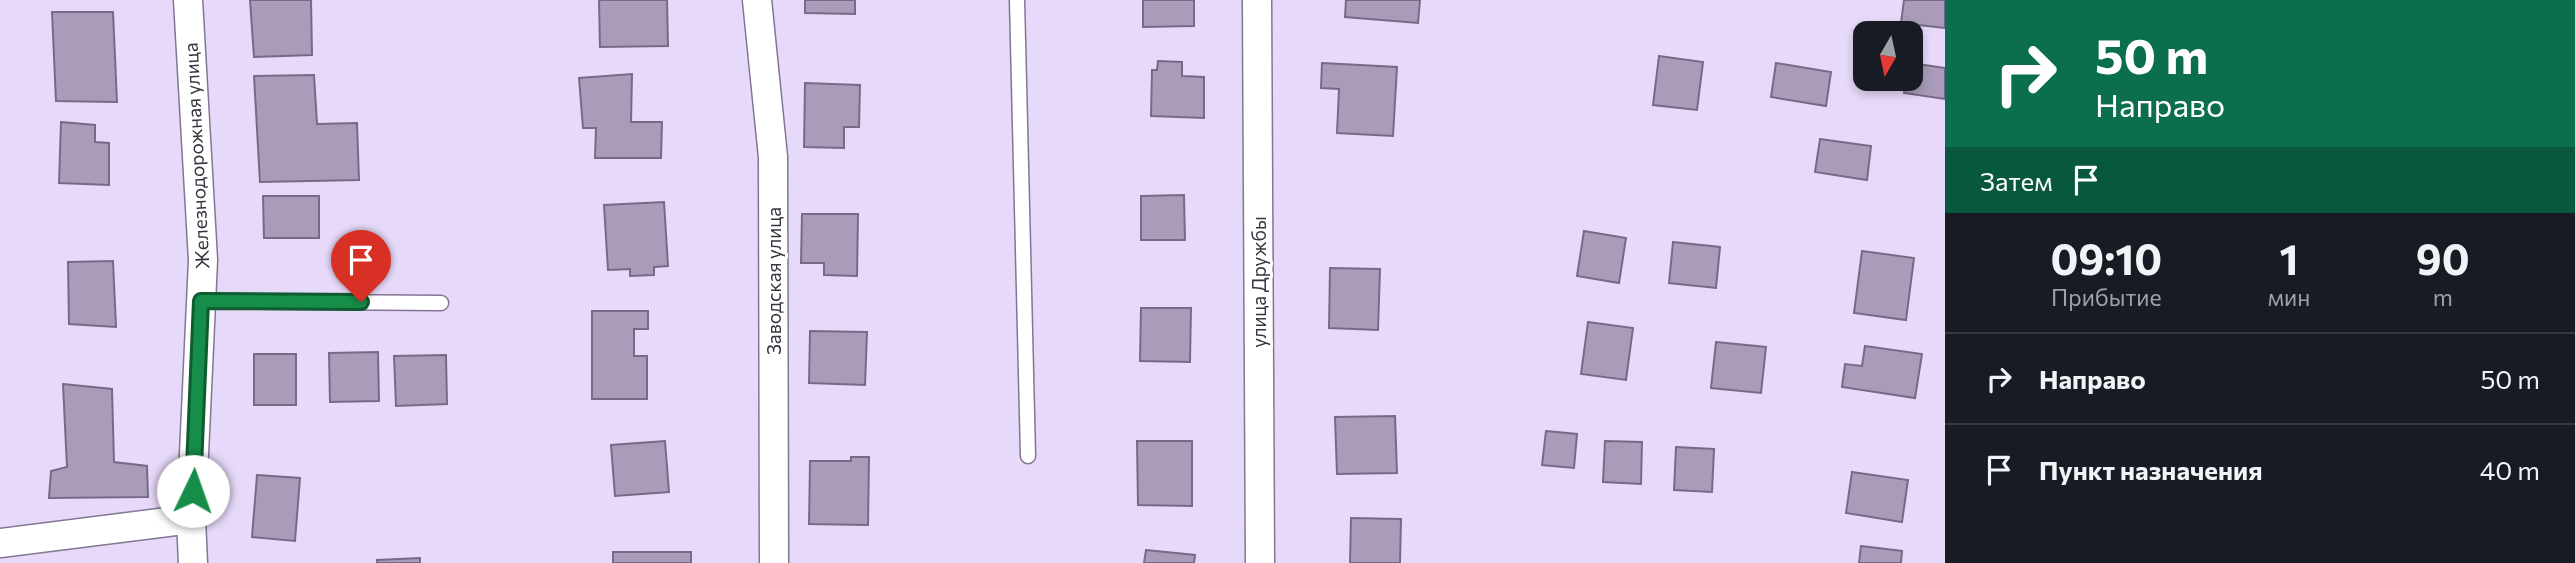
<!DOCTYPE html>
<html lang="ru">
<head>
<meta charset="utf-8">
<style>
	:root { --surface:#171b24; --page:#242831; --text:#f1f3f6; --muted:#9ea1a6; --line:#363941 }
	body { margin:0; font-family:Commissioner,sans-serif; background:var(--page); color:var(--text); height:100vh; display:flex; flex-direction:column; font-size:26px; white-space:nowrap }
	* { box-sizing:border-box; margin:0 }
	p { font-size:23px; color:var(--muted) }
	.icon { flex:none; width:38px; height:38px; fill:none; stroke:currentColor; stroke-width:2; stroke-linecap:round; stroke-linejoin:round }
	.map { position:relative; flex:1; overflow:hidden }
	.panel { display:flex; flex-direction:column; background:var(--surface); width:630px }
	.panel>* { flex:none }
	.guide { background:#0b6e4f; color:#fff; overflow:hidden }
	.needle { width:46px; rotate:189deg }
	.fabs { position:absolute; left:1853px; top:21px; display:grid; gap:14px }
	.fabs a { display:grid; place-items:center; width:70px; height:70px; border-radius:14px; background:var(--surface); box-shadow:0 4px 10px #0003; font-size:35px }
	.pin { position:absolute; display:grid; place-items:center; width:60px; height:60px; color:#fff; margin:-72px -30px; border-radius:50% 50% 50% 0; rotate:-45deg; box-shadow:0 0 7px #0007 }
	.pin .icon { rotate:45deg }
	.me { position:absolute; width:77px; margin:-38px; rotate:3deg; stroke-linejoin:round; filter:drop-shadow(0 0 5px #0008) }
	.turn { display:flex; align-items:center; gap:24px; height:147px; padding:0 35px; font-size:32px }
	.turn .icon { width:91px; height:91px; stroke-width:2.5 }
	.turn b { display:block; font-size:49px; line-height:60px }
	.then { display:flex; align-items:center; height:66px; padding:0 35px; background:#0003; gap:14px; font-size:26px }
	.eta { display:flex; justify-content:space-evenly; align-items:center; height:119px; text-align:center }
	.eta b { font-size:42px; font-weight:700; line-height:49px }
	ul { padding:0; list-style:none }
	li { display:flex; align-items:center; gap:21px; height:91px; padding:0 35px; border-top:2px solid var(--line) }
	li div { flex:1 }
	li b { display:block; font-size:26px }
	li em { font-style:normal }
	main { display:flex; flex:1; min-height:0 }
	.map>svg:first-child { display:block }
	.building { fill:#a99cba; stroke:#776a86; stroke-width:2 }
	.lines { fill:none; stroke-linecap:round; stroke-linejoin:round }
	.lane-casing { stroke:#837693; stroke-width:17 }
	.street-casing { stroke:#837693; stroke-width:31 }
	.lane { stroke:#fff; stroke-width:14 }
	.street { stroke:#fff; stroke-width:28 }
	.route-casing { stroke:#0e5c2f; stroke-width:18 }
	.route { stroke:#168d48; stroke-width:12 }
	.labels { text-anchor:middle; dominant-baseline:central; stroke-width:6; stroke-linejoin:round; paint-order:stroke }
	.street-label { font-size:19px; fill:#3a3441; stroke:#fff }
</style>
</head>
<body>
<main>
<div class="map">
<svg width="1945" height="563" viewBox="0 0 1945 563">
	<rect width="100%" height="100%" fill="#e7d9f9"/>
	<g class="building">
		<path d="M250 0H311L312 55 254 57Z"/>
		<path d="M599 0H667L668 46 600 47Z"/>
		<path d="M805 0H855V14L805 13Z"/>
		<path d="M1143 0H1194V26L1143 27Z"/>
		<path d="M1346 0H1420L1418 23 1345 17Z"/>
		<path d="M1904 0H1945V28L1901 23Z"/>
		<path d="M52 12H113L117 102 56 101Z"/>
		<path d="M1659 56 1703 62 1697 110 1653 105Z"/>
		<path d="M1158 61 1182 62V76L1204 77V118L1151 116 1152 70H1157Z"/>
		<path d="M1322 63 1397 67 1393 136 1337 133 1339 89 1321 88Z"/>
		<path d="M1776 63 1831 72 1826 106 1771 97Z"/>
		<path d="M1911 63 1945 68V99L1904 93 1906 79H1911Z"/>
		<path d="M632 74 631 122H662L661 158H595L596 128H583L579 78Z"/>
		<path d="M314 75 317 124 357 123 359 180 260 182 254 76Z"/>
		<path d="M805 83 860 85 859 127H844V148L804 147Z"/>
		<path d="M61 122 95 125V142L109 143V185L59 183Z"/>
		<path d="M1820 139 1871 146 1867 180 1815 172Z"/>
		<path d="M1184 195 1185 240H1141V196Z"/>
		<path d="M263 196H319V238H264Z"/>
		<path d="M664 202 668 266 654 267V275L630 276V269L608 270 604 205Z"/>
		<path d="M802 214H858L857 276 824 275V263H801Z"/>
		<path d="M1584 231 1626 238 1619 283 1577 276Z"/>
		<path d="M1673 242 1720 247 1716 288 1669 283Z"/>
		<path d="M1862 251 1914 258 1906 320 1854 313Z"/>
		<path d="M113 261 116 327 69 324 68 262Z"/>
		<path d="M1330 268 1380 269 1378 330 1329 328Z"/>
		<path d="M1141 308H1191L1190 362 1140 361Z"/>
		<path d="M592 311H648V329H634V356H647V399H592Z"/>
		<path d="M1588 322 1633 328 1626 380 1581 374Z"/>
		<path d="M810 331 867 332 865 385 809 383Z"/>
		<path d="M1716 342 1766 347 1761 393 1711 388Z"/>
		<path d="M1865 346 1922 354 1915 398 1842 387 1845 364 1862 366Z"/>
		<path d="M378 352 379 401 330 402 329 353Z"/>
		<rect x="254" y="354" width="42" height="51"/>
		<path d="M446 355 447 404 396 406 394 356Z"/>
		<path d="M63 384 112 389 114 462 147 466 148 497 49 498 51 471 67 467Z"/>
		<path d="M1395 416 1397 473 1337 474 1335 417Z"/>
		<path d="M1546 431 1577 434 1574 468 1542 465Z"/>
		<path d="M665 441 669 492 615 496 611 445Z"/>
		<path d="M1137 441H1192V506L1138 505Z"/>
		<path d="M1605 441 1642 442 1641 484 1603 482Z"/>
		<path d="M1676 447 1714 449 1712 492 1674 490Z"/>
		<path d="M851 457H869L868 525 809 524 810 461H851Z"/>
		<path d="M1852 472 1908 480 1902 522 1846 513Z"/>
		<path d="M257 475 300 478 295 541 252 537Z"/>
		<path d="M1351 518 1401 519 1400 563H1350Z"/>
		<path d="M1861 546 1902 551 1901 563H1859Z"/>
		<path d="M1146 550 1195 555 1194 563H1144Z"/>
		<rect x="613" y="552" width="78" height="11"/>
		<path d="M420 558V563H377V560Z"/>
	</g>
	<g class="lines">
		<g class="lane-casing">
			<g id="lane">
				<path d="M1017 0 1028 456"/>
				<path d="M201 301 441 303"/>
			</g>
		</g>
		<g class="street-casing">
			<g id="street">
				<path d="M188 0 203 260 191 519 193 563"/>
				<path d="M757 0 773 157 774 563"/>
				<path d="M1257 0 1260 563"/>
				<path d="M0 543 191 519"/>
			</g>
		</g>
		<use href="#lane" class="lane"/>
		<use href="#street" class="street"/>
	</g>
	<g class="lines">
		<g class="route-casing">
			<path id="route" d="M193 491 201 301 361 302"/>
		</g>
		<use href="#route" class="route"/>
	</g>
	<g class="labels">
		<g class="street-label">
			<text transform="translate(196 156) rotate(-93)">Железнодорожная улица</text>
			<text transform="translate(773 281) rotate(-90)">Заводская улица</text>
			<text transform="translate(1258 282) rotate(-90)">улица Дружбы</text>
		</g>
	</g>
</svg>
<div class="fabs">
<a><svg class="needle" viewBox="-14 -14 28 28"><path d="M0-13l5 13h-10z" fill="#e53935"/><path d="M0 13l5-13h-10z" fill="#9ea1a6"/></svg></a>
</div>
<div class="pin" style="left:361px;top:302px;background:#d93025"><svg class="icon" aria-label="arrive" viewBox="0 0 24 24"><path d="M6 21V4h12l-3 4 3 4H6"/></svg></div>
<svg class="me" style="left:193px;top:491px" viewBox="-20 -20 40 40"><circle r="19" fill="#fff"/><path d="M0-13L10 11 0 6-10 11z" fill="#168d48"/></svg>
</div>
<section class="panel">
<div class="guide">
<div class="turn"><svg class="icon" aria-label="right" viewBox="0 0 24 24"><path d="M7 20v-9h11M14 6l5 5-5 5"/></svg><div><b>50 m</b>Направо</div></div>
<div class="then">Затем<svg class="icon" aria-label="arrive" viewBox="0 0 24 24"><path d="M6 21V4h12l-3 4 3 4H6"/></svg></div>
</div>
<div class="eta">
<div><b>09:10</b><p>Прибытие</p></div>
<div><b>1</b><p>мин</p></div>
<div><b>90</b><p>m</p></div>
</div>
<ul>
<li><svg class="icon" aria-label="right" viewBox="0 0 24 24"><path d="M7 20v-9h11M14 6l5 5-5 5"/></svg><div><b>Направо</b></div><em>50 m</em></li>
<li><svg class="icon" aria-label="arrive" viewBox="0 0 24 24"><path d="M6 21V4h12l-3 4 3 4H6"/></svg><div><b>Пункт назначения</b></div><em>40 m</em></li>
</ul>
</section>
</main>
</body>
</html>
